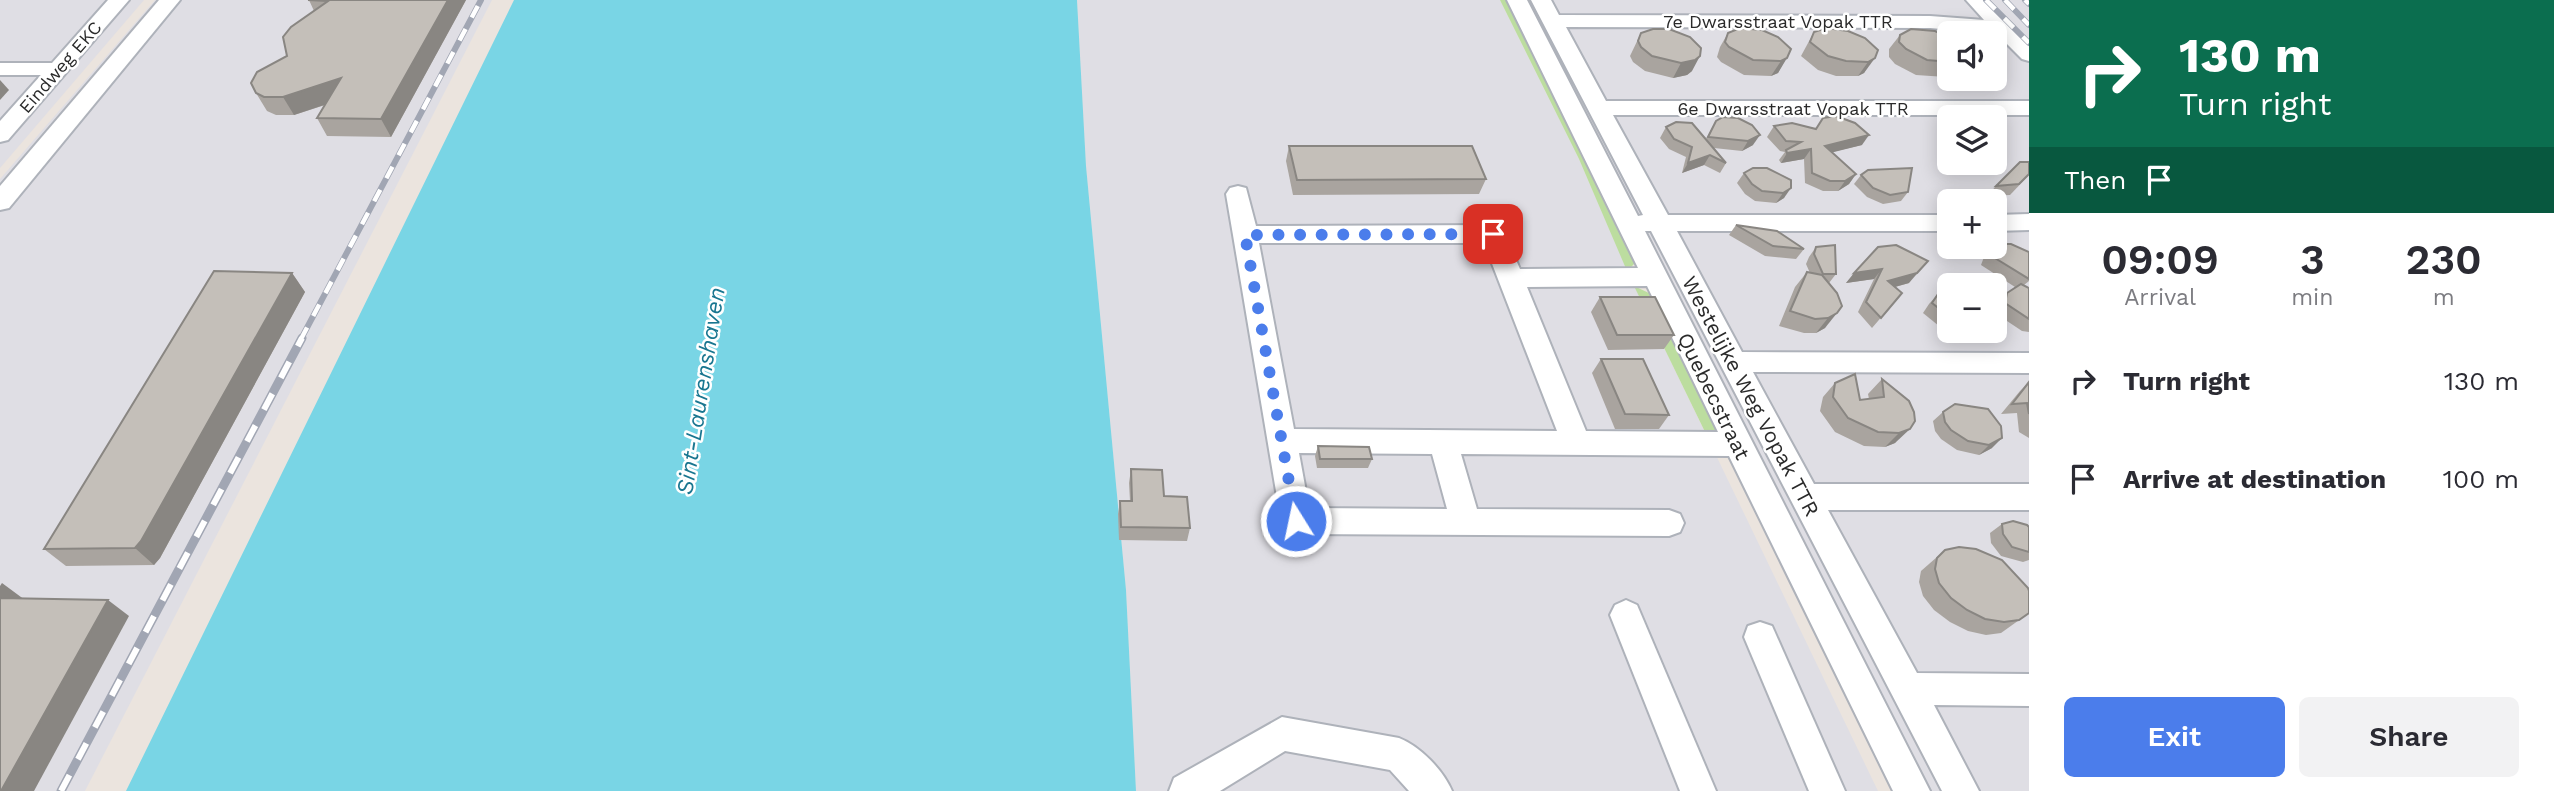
<!DOCTYPE html>
<html lang="en">
<head>
<meta charset="utf-8">
<style>
	:root { --surface:#fff; --page:#f2f2f3; --text:#2b2b33; --muted:#7c7c81; --accent:#4b7deb }
	body { margin:0; font-family:"Work Sans",sans-serif; background:var(--page); color:var(--text); height:100vh; display:flex; flex-direction:column; font-size:26px; white-space:nowrap }
	* { box-sizing:border-box; margin:0 }
	p { font-size:23px; color:var(--muted) }
	.icon { flex:none; width:38px; height:38px; fill:none; stroke:currentColor; stroke-width:2; stroke-linecap:round; stroke-linejoin:round }
	.map { position:relative; flex:1; overflow:hidden }
	.details { display:flex; flex-direction:column; background:var(--surface); width:525px }
	.details>* { flex:none }
	.hud { background:#0b6e4f; color:#fff; overflow:hidden }
	.buttons { position:absolute; left:1937px; top:21px; display:grid; gap:14px }
	.buttons a { display:grid; place-items:center; width:70px; height:70px; border-radius:10px; background:var(--surface); box-shadow:0 4px 18px #0003; font-size:35px }
	.pin { position:absolute; display:grid; place-items:center; width:60px; height:60px; color:#fff; margin:-30px; border-radius:14px; box-shadow:0 4px 10px #0006 }
	.me { position:absolute; width:77px; margin:-38px; rotate:350deg; stroke-linejoin:round; filter:drop-shadow(0 0 5px #0008) }
	.turn { display:flex; align-items:center; gap:24px; height:147px; padding:0 35px; font-size:32px }
	.turn .icon { width:91px; height:91px; stroke-width:2.5 }
	.turn b { display:block; font-size:49px; line-height:60px }
	.then { display:flex; align-items:center; height:66px; padding:0 35px; background:#0003; gap:14px; font-size:26px }
	.eta { display:flex; justify-content:space-evenly; align-items:center; height:119px; text-align:center }
	.eta b { font-size:42px; font-weight:600; line-height:49px }
	.button { display:flex; gap:14px; margin-top:auto; padding:14px 35px }
	.button a { flex:1; height:80px; border-radius:10px; background:var(--accent); color:#fff; font-size:28px; font-weight:600; line-height:80px; text-align:center }
	.button a+a { background:var(--page); color:var(--text) }
	ul { padding:0; list-style:none }
	li { display:flex; align-items:center; gap:21px; height:98px; padding:0 35px }
	li div { flex:1 }
	li b { display:block; font-size:26px }
	li em { font-style:normal }
	main { display:flex; flex:1; min-height:0 }
	.map>svg:first-child { display:block }
	.industrial { fill:#dfdee4; fill-rule:evenodd }
	.green { fill:#bcdd9f }
	.water { fill:#79d5e5 }
	.lines { fill:none; stroke-linecap:round; stroke-linejoin:round }
	.minor-casing { stroke:#aeb2ba; stroke-width:4 }
	.minor { fill:#fff; fill-rule:evenodd }
	.rail-far1-casing { stroke:#a1a6b3; stroke-width:6 }
	.rail-casing { stroke:#a1a6b3; stroke-width:9 }
	.rail-far1 { stroke:#fff; stroke-width:4.5; stroke-dasharray:13; stroke-linecap:butt }
	.rail { stroke:#fff; stroke-width:6; stroke-dasharray:18; stroke-linecap:butt }
	.wall { fill:#a9a49f }
	.shaded-wall { fill:#898682 }
	.building { fill:#c4bfb9; stroke:#898682; stroke-width:2 }
	.route { stroke:#4b7deb; stroke-width:12; stroke-dasharray:0 21.6 }
	.labels { text-anchor:middle; dominant-baseline:central; stroke-width:5; stroke-linejoin:round; paint-order:stroke }
	.far-street-label { font-size:18px; fill:#2a2a2a; stroke:#fff }
	.street-label { font-size:21px; fill:#2a2a2a; stroke:#fff }
	.water-label { font-size:23px; font-style:italic; fill:#197690; stroke:#fff }
</style>
</head>
<body>
<main>
<div class="map">
<svg width="2029" height="791" viewBox="0 0 2029 791">
	<rect width="100%" height="100%" fill="#ebe4de"/>
	<g class="industrial">
		<path d="M0 0H144L0 168Z"/>
		<path d="M155 0H492L85 791H0V179Z"/>
		<path d="M1077 0H1500L1579 159 1630 277 1878 791H1136L1126 590 1086 166Z"/>
		<path d="M1530 0H2029V791H1931ZM1950 33H1995V79H1950ZM1950 117H1995V163H1950ZM1950 201H1995V247H1950ZM1950 285H1995V331H1950Z"/>
	</g>
	<g class="green">
		<path d="M1500 0H1507L1636 262 1627 271 1579 159Z"/>
		<path d="M1634 286 1651 294 1718 429 1715 434 1707 436Z"/>
	</g>
	<path class="water" d="M514 0H1077L1086 166 1126 590 1136 791H126Z"/>
	<g class="lines">
		<g class="minor-casing">
			<g id="minor">
				<path d="M108 0H129L8 140 0 142V121L41 75H0V63H52Z"/>
				<path d="M159 0H180L9 208 0 210V186Z"/>
				<path d="M1507 0H1527L1638 216 1643 215 1531 0H1551L1559 15 1930 16 1984 20 1966 0H1987L2029 43V61L2022 59 1997 34 1930 28 1566 27 1606 101H2029V115H1613L1668 215H1950V231H1677L1742 352 2029 353V373L1753 372 1814 484H2029V510H1828L1917 673 2029 674V706L1934 705 1979 791H1942L1651 231H1645L1930 791H1893L1729 456 1461 454 1477 509 1669 510 1680 514 1684 523 1680 532 1669 536 1296 534 1285 530 1281 521 1233 235 1226 194 1230 188 1238 186 1246 188 1256 226 1493 225 1502 228 1520 269 1638 268ZM1259 243H1484L1557 431 1294 429ZM1647 286 1718 432 1586 431 1527 287ZM1299 453 1432 454 1447 509 1309 508Z"/>
				<path d="M2029 214V230L1995 231V215Z"/>
				<path d="M1626 600 1637 605 1716 791H1680L1610 615 1615 605Z"/>
				<path d="M1760 622 1772 626 1845 791H1809L1744 637 1748 626Z"/>
				<path d="M1282 717 1399 738C1420 746 1443 770 1452 791H1409L1390 770 1285 751 1220 791H1169L1174 778Z"/>
			</g>
		</g>
		<use href="#minor" class="minor"/>
		<g class="rail-far1-casing">
			<g id="rail-far1">
				<path d="M1986 0 2029 43"/>
				<path d="M2005 0 2029 25"/>
				<path d="M2025 0 2029 4"/>
				<path d="M301 339 481 0"/>
			</g>
		</g>
		<g class="rail-casing">
			<path id="rail" d="M61 791 302 338"/>
		</g>
		<use href="#rail-far1" class="rail-far1"/>
		<use href="#rail" class="rail"/>
	</g>
	<g class="wall">
		<path d="M309 0H466L391 137 327 136 317 118 325 105 294 115H276L267 111 256 93 287 56 314 11Z"/>
		<path d="M1814 32 1878 50 1864 73 1858 76H1836L1818 70 1801 56Z"/>
		<path d="M1641 33 1692 71 1687 75 1673 78 1645 71 1633 62 1630 56Z"/>
		<path d="M1728 33 1791 49 1778 73 1771 76 1744 75 1721 62 1717 57 1720 47Z"/>
		<path d="M1900 35 1950 38V76L1946 77 1916 75 1895 64 1889 57V49Z"/>
		<path d="M1723 117 1753 145 1742 151 1714 148 1726 163 1720 173 1704 165 1682 173 1686 157 1669 149 1660 138 1666 127 1706 139 1716 121Z"/>
		<path d="M1774 126 1862 145 1832 152 1856 174 1849 184 1838 191H1823L1805 183 1804 159 1781 163 1779 160 1785 152 1780 151 1767 137Z"/>
		<path d="M1289 146 1486 179 1479 194 1293 195 1286 161Z"/>
		<path d="M1744 173 1791 180 1784 198 1776 203 1755 201 1745 194 1737 183Z"/>
		<path d="M1861 175 1908 192 1901 201 1883 204 1867 197 1854 184Z"/>
		<path d="M2029 175 2010 195 1987 196 1996 186Z"/>
		<path d="M1736 225 1804 249 1796 259 1765 256 1729 235Z"/>
		<path d="M1816 247 1836 274 1829 283 1837 293 1825 328 1816 333H1804L1779 326 1795 287 1807 272 1810 273 1806 264 1809 257Z"/>
		<path d="M1878 247 1909 283 1895 287 1902 293 1872 328 1858 312 1874 279 1846 283Z"/>
		<path d="M1994 247 2029 252V281L2024 285 2029 288V332L2022 331 1995 313 1997 303 2007 293 2015 287 1981 265 1984 257Z"/>
		<path d="M292 273 305 292 160 558 154 565 66 566 44 549Z"/>
		<path d="M1950 289V330L1939 326 1923 313 1929 304 1938 294Z"/>
		<path d="M1600 297 1674 335 1664 349 1608 350 1591 312Z"/>
		<path d="M1950 331H1979L1977 333 1959 334Z"/>
		<path d="M1601 359 1669 415 1659 429H1615L1592 373Z"/>
		<path d="M1882 379 1914 412 1895 443 1885 447 1864 446 1835 432 1820 411 1823 397 1835 383 1860 400 1869 399 1868 394Z"/>
		<path d="M2029 382V438L2019 432 2017 413 2001 414 2020 391Z"/>
		<path d="M1943 412 1992 448 1979 455 1957 450 1941 439 1935 431 1933 421Z"/>
		<path d="M1318 446 1372 459 1368 468H1317L1315 456Z"/>
		<path d="M1131 469 1164 496 1190 528 1187 541 1119 540 1118 514 1120 501H1130L1129 483Z"/>
		<path d="M2002 524 2029 527V560L2023 562 2001 556 1991 543 1990 533Z"/>
		<path d="M1945 550 2029 613 2001 633 1986 635 1968 631 1950 622 1934 610 1923 596 1919 582 1921 571Z"/>
	</g>
	<g class="shaded-wall">
		<path d="M448 0H466L391 137 381 119Z"/>
		<path d="M1700 56 1692 71 1687 75 1673 78 1681 63Z"/>
		<path d="M1787 58 1778 73 1771 76 1781 61Z"/>
		<path d="M1875 58 1864 73 1858 76 1868 62Z"/>
		<path d="M341 78 351 96 294 115 283 97Z"/>
		<path d="M0 80 9 90 0 100Z"/>
		<path d="M1760 135 1753 145 1742 151 1748 141Z"/>
		<path d="M1869 135 1862 145 1818 156 1825 146Z"/>
		<path d="M1811 149 1804 159 1781 163 1787 153Z"/>
		<path d="M1710 155 1704 165 1682 173 1688 163Z"/>
		<path d="M1856 174 1849 184 1838 191 1845 181Z"/>
		<path d="M1791 188 1784 198 1776 203 1783 193Z"/>
		<path d="M1928 261 1909 283 1880 291 1888 281Z"/>
		<path d="M1882 269 1874 279 1846 283 1854 273Z"/>
		<path d="M292 273 305 292 160 558 154 565 135 548Z"/>
		<path d="M1837 313 1825 328 1816 333 1828 318Z"/>
		<path d="M1910 429 1895 443 1885 447 1899 433Z"/>
		<path d="M2002 438 1992 448 1979 455 1989 445Z"/>
		<path d="M2 583 25 600 0 604V586Z"/>
		<path d="M108 600 129 616 34 791H1Z"/>
	</g>
	<g class="building">
		<path d="M308 0H448L381 119 317 118 341 78 283 97H264L256 93 251 83 257 72 287 56 283 37 291 27 328 1Z"/>
		<path d="M1740 28 1762 30 1778 37 1791 49 1787 58 1781 61 1753 60 1729 47 1725 42 1728 33Z"/>
		<path d="M1826 28 1848 31 1865 38 1878 50 1875 58 1868 62 1846 61 1828 56 1810 42 1814 32Z"/>
		<path d="M1653 29H1669L1690 37 1701 48 1700 56 1695 60 1681 63 1652 56 1641 47 1638 41 1641 33Z"/>
		<path d="M1911 29 1935 31 1950 38V62L1927 60 1906 49 1899 42 1900 35Z"/>
		<path d="M1836 116 1855 123 1869 135 1825 146 1856 174 1845 181H1830L1812 173 1811 149 1787 153 1786 150 1801 142 1786 141 1774 126 1792 123 1816 129 1823 118Z"/>
		<path d="M1723 117 1738 118 1752 125 1760 135 1748 141 1708 137 1716 121Z"/>
		<path d="M1676 122 1692 123 1726 163 1710 155 1688 163 1692 147 1674 139 1666 127Z"/>
		<path d="M1289 146H1472L1486 179 1297 180Z"/>
		<path d="M2020 162H2029V174L2019 184 1996 186Z"/>
		<path d="M1753 168H1767L1791 180V188L1783 193 1762 191 1752 184 1744 173Z"/>
		<path d="M1912 168 1908 192 1890 195 1873 188 1861 175 1868 170Z"/>
		<path d="M1736 225 1777 231 1804 249 1773 246Z"/>
		<path d="M1998 244H2011L2029 252V279L1990 255 1994 247Z"/>
		<path d="M1835 245 1836 274H1823L1814 254 1816 247Z"/>
		<path d="M1896 245 1928 261 1917 273 1888 281 1902 293 1881 318 1866 302 1882 269 1854 273 1878 247Z"/>
		<path d="M214 271 292 273 141 541 135 548 44 549Z"/>
		<path d="M1807 272 1822 275 1837 293 1842 306 1837 313 1828 318 1815 319 1790 311Z"/>
		<path d="M2021 284 2029 288V319L2005 303 2007 293Z"/>
		<path d="M1950 289V317L1932 303 1938 294Z"/>
		<path d="M1600 297H1655L1674 335H1617Z"/>
		<path d="M1601 359H1643L1669 415 1625 414Z"/>
		<path d="M1855 374 1860 400 1884 397 1882 379 1909 401 1914 412 1915 421 1910 429 1899 433 1878 432 1848 418 1833 397 1835 383Z"/>
		<path d="M2029 382V414L2027 403 2012 404Z"/>
		<path d="M1955 404 1988 409 2001 426 2002 438 1989 445 1968 441 1951 430 1945 422 1943 412Z"/>
		<path d="M1318 446 1369 447 1372 459H1320Z"/>
		<path d="M1131 469 1162 470 1164 496 1187 497 1190 528 1121 527 1120 501H1132Z"/>
		<path d="M2013 521 2027 525 2029 527V552L2012 547 2003 534 2002 524Z"/>
		<path d="M1959 547 1976 549 2002 560 2028 588 2029 591V613L2019 620 2004 622 1985 619 1967 610 1951 598 1939 583 1935 569 1937 558 1945 550Z"/>
		<path d="M0 598 108 600 1 791H0Z"/>
	</g>
	<g class="lines">
		<path class="route" d="M1296 521 1245 235 1493 234"/>
	</g>
	<g class="labels">
		<g class="far-street-label">
			<text x="1778" y="21">7e Dwarsstraat Vopak TTR</text>
			<text transform="translate(60 67) rotate(-49)">Eindweg EKC</text>
			<text x="1793" y="108">6e Dwarsstraat Vopak TTR</text>
		</g>
		<g class="street-label">
			<text transform="translate(1714 396) rotate(64)">Quebecstraat</text>
			<text transform="translate(1751 396) rotate(62)">Westelijke Weg Vopak TTR</text>
		</g>
		<g class="water-label">
			<text transform="translate(701 391) rotate(-81)">Sint-Laurenshaven</text>
		</g>
	</g>
</svg>
<div class="buttons">
<a><svg class="icon" aria-label="sound" viewBox="0 0 24 24"><path d="M4 9h4l5-4v14l-5-4H4zM17 9q2 3 0 6"/></svg></a>
<a><svg class="icon" aria-label="layers" viewBox="0 0 24 24"><path d="M12 4l9 5-9 5-9-5zM3 14l9 5 9-5"/></svg></a>
<a>+</a>
<a>−</a>
</div>
<div class="pin" style="left:1493px;top:234px;background:#d93025"><svg class="icon" aria-label="arrive" viewBox="0 0 24 24"><path d="M6 21V4h12l-3 4 3 4H6"/></svg></div>
<svg class="me" style="left:1296px;top:521px" viewBox="-20 -20 40 40"><circle r="17" fill="#4b7deb" stroke="#fff" stroke-width="3"/><path d="M0-11L8 9 0 5-8 9z" fill="#fff"/></svg>
</div>
<section class="details">
<div class="hud">
<div class="turn"><svg class="icon" aria-label="right" viewBox="0 0 24 24"><path d="M7 20v-9h11M14 6l5 5-5 5"/></svg><div><b>130 m</b>Turn right</div></div>
<div class="then">Then<svg class="icon" aria-label="arrive" viewBox="0 0 24 24"><path d="M6 21V4h12l-3 4 3 4H6"/></svg></div>
</div>
<div class="eta">
<div><b>09:09</b><p>Arrival</p></div>
<div><b>3</b><p>min</p></div>
<div><b>230</b><p>m</p></div>
</div>
<ul>
<li><svg class="icon" aria-label="right" viewBox="0 0 24 24"><path d="M7 20v-9h11M14 6l5 5-5 5"/></svg><div><b>Turn right</b></div><em>130 m</em></li>
<li><svg class="icon" aria-label="arrive" viewBox="0 0 24 24"><path d="M6 21V4h12l-3 4 3 4H6"/></svg><div><b>Arrive at destination</b></div><em>100 m</em></li>
</ul>
<div class="button"><a>Exit</a><a>Share</a></div>
</section>
</main>
</body>
</html>
